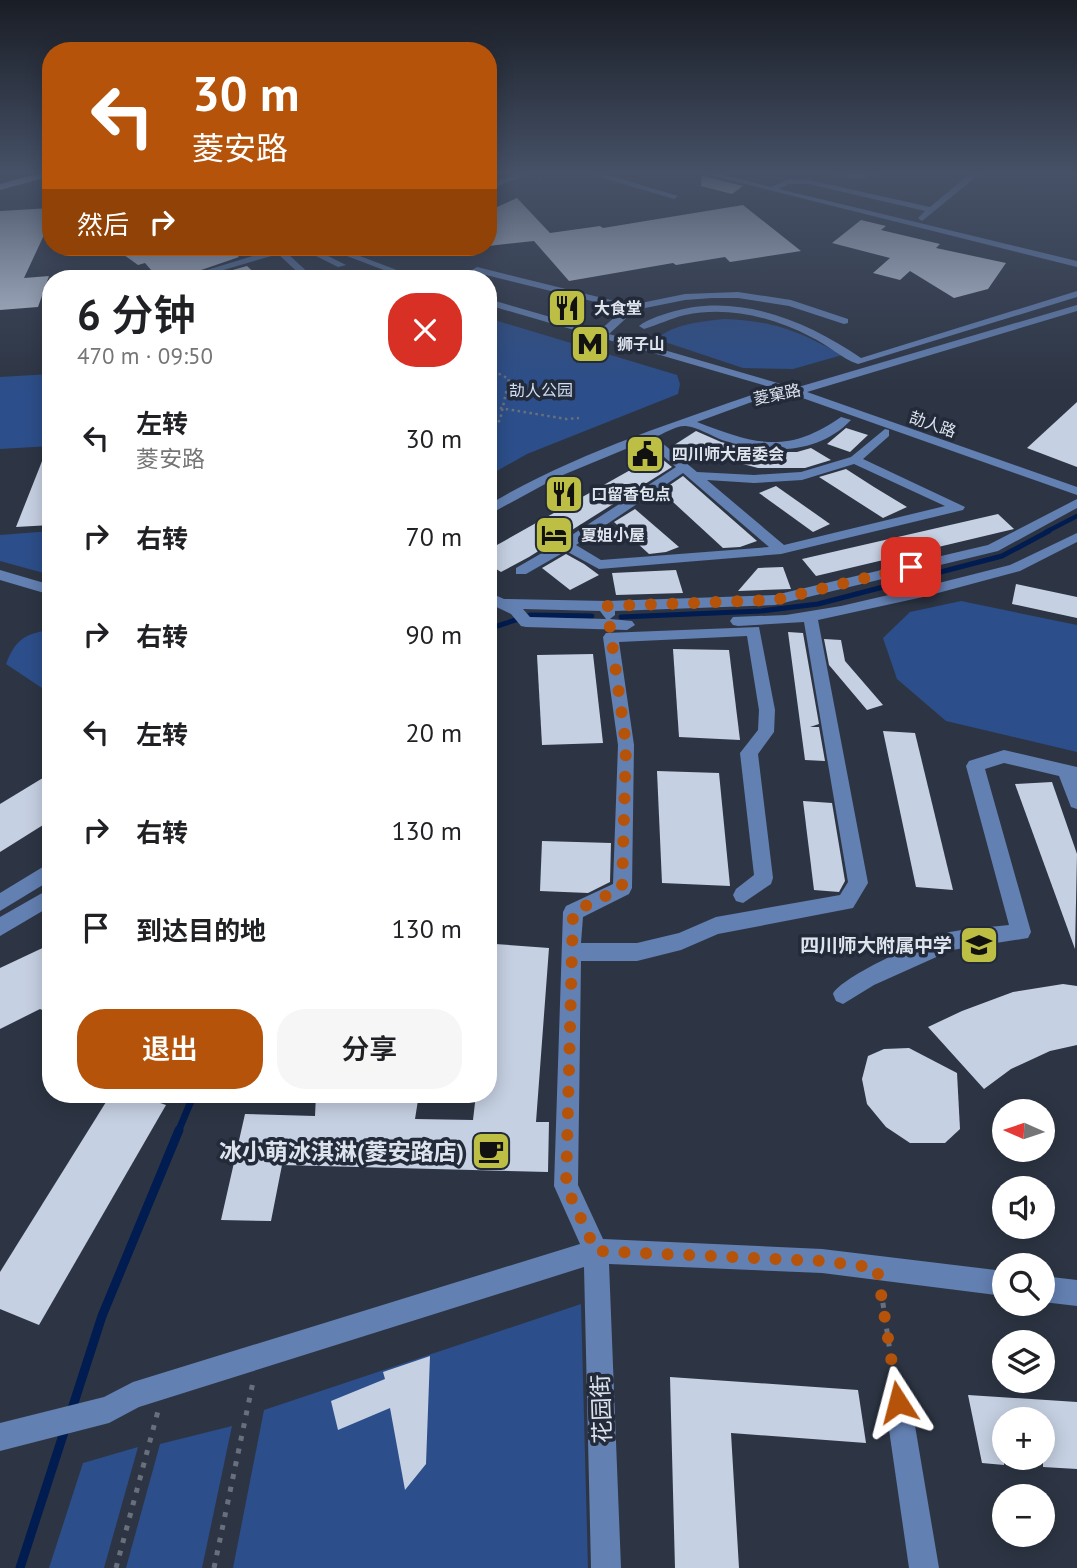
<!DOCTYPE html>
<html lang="zh">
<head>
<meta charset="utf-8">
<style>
	:root { --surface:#fff; --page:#f6f6f6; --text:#202124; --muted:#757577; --accent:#b45309 }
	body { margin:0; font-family:"PT Sans","Noto Sans SC",sans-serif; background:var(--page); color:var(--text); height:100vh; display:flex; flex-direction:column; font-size:26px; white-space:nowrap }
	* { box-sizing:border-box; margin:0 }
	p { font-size:23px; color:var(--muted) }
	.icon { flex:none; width:38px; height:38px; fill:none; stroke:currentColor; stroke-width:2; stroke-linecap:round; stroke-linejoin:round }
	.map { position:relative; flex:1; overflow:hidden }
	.sheet { position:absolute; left:42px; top:270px; width:455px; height:833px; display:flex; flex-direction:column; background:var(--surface); border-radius:28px; box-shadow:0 4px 18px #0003 }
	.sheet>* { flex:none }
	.guide { position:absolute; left:42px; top:42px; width:455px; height:214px; border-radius:28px; box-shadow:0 4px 18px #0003; background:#b45309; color:#fff; overflow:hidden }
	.needle { width:46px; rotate:273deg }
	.fabs { position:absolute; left:992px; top:1099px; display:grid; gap:14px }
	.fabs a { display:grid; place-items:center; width:63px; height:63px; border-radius:50%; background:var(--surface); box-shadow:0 4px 18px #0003; font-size:35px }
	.pin { position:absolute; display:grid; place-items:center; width:60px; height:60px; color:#fff; margin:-30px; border-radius:14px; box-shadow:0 4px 10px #0006 }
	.me { position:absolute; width:77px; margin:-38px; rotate:351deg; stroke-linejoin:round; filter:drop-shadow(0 0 5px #0008) }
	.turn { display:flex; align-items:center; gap:24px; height:147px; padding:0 35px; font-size:32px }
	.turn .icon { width:91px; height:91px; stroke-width:2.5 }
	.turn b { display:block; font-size:49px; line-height:60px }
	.then { display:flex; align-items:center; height:66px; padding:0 35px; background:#0003; gap:14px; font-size:26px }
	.round { display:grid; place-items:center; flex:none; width:74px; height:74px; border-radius:28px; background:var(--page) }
	.headline { display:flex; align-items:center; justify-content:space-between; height:119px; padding:0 35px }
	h1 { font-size:42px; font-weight:600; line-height:52px }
	.cta { display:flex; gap:14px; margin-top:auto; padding:14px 35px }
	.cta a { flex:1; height:80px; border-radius:28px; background:var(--accent); color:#fff; font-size:28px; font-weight:600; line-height:80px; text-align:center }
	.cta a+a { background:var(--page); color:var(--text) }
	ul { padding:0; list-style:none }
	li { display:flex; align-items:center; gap:21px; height:98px; padding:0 35px }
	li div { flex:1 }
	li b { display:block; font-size:26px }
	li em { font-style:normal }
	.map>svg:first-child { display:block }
	.green { fill:#2c4e8a }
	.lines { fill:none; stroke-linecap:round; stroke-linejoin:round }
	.stream-far3 { stroke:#011c50; stroke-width:4.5 }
	.stream-far2 { stroke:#011c50; stroke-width:5 }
	.stream-far1 { stroke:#011c50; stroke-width:7 }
	.stream { stroke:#011c50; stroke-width:9 }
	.building { fill:#c5d0e2 }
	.path-far2 { stroke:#69707d; stroke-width:2; stroke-dasharray:2 2.5; stroke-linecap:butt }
	.path-far1 { stroke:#69707d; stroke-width:2.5; stroke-dasharray:2.5 3.5; stroke-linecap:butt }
	.path { stroke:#69707d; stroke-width:5; stroke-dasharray:5 8; stroke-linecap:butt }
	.minor { fill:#6380b2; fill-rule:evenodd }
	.major { fill:#b2caf4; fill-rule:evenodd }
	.route { stroke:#b45309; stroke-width:12; stroke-dasharray:0 21.6 }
	.labels { text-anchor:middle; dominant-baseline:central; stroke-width:7; stroke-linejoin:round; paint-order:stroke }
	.far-poi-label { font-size:16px; font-weight:bold; fill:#dee4ee; stroke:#232b3a; text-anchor:start }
	.far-park-label { font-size:16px; fill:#d2def3; stroke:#232b3a }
	.far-street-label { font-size:16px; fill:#dee4ee; stroke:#232b3a }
	.poi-label { font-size:19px; font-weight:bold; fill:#dee4ee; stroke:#232b3a; text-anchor:end }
	.near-poi-label { font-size:23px; font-weight:bold; fill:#dee4ee; stroke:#232b3a; text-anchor:end }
	.near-street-label { font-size:23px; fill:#dee4ee; stroke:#232b3a }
</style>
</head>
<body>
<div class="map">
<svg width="1077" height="1568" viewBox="0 0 1077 1568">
	<rect width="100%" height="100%" fill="#2d3544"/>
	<g class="green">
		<path d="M488 318 677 375 680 384 678 394 527 454 488 476Z"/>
		<path d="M724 319C775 321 798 331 842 355L793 369 743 368 656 339C676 323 700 322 724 319Z"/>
		<path d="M51 374V446L0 449V377Z"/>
		<path d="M51 531V575L0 561V535Z"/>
		<path d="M961 601 1077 625V752L946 721 897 679 883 638 910 612Z"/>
		<path d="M51 630V694L6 664C15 640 25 633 51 630Z"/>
		<path d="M581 1304 588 1568H233L264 1410Z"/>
		<path d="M232 1426 202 1568H126L160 1444Z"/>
		<path d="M138 1447 104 1568H49L83 1463Z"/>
	</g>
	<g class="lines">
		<path class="stream-far3" d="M1046 532 1077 516"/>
		<g class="stream-far2">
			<path d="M621 617 761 611 818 604 1002 556 1049 531"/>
			<path d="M488 629 531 615 592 616"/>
		</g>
		<path class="stream-far1" d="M178 1132 194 1094"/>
		<g class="stream">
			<path d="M71 1412 102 1316 179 1130"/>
			<path d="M20 1568 65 1429"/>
		</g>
	</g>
	<g class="building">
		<path d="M702 176 743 186 732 194 701 186Z"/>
		<path d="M517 198 550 233 600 226 603 228 743 205 801 251 730 262 725 257 676 265 673 263 569 281 534 241 488 246V211Z"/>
		<path d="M51 208V220L24 278 49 276 38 307 0 310V211Z"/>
		<path d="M861 220 886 226 881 230 940 244 936 248 1006 263 988 289 954 298 910 271 900 280 873 273 890 258 832 243Z"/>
		<path d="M113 247H190L191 255 228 247 239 257 178 278H158L145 263 138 265Z"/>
		<path d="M247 266 260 278H204Z"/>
		<path d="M1077 402V467L1027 448Z"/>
		<path d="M846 428 868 435 850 452 827 444Z"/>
		<path d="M696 431 721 442 760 452H797L811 448 831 460 805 468H758L701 453 688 461 671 447Z"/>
		<path d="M50 441 51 525 16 527Z"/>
		<path d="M657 455 672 467 529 557 501 572 488 564V550Z"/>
		<path d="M846 469 874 487 907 507 883 518 819 477Z"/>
		<path d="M683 476 725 513 757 541 740 547 723 548 661 491Z"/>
		<path d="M776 486 830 524 813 532 759 493Z"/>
		<path d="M635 509 679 547 666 552 649 554 614 522Z"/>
		<path d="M998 514 1014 529 816 576 802 559Z"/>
		<path d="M566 554 584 564 599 575 570 590 542 568Z"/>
		<path d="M783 567 791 589 738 591 758 568Z"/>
		<path d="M676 570 683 593 616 595 612 573Z"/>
		<path d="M1016 584 1077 597V618L1012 604Z"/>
		<path d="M788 632 803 633 819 724 810 727H819L825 761 805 760Z"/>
		<path d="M824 639 841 640 845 661 883 705 867 710 829 665Z"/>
		<path d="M673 649 729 650 740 740 679 737Z"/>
		<path d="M593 654 603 743 542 745 537 655Z"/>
		<path d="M883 731 915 733 953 890 916 887Z"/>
		<path d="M657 771 719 773 730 886 662 883Z"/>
		<path d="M51 773V820L0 852V804Z"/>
		<path d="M1052 782 1077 854 1075 949 1015 784Z"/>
		<path d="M803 801 832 803 845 881 839 892 814 890Z"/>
		<path d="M542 841 611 843 610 882 588 893 540 891Z"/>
		<path d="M51 944V1014L40 1009 0 1029V968Z"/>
		<path d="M495 944 549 948 536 1122H549L548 1172 282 1165 271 1221 221 1220 245 1114 315 1116 316 1094H419L415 1119 473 1120 476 1094H488V997Z"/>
		<path d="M1063 984 1077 986V1045L1050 1051 1011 1069 984 1089 928 1027 962 1011 1013 992Z"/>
		<path d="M909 1048 957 1073 960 1129 945 1143H910L886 1127 867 1104 862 1079 868 1056 884 1049Z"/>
		<path d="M111 1094H134L166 1105 39 1325 0 1309V1272Z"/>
		<path d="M430 1356 426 1464 405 1490 390 1408 338 1430 331 1401 385 1379 383 1372Z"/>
		<path d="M670 1377 858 1390 866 1443 731 1433 739 1568H675Z"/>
		<path d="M968 1395 1077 1402V1469L1043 1467V1419H1004V1465L982 1463Z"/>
	</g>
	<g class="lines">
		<path class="path-far2" d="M540 179 561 172"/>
		<g class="path-far1">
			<path d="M488 368 509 379 500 420 488 434"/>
			<path d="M488 406 566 419 579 418"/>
		</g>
		<g class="path">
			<path d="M881 1290 894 1379"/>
			<path d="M116 1568 158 1411"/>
			<path d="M214 1568 253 1382"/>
		</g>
		<g class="minor">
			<path d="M521 172H534L488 190V185Z"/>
			<path d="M583 172H598L678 196 674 199Z"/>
			<path d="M697 172H713L771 187 789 179 809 180 930 207 972 172H982L922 221 918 218 925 211 809 184H789L779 189 1077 261V267Z"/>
			<path d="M820 172H886L858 179Z"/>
			<path d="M488 202 492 204V208H488Z"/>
			<path d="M282 247H296V251L288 254 314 278H304L278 254 196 278H181Z"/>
			<path d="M298 247H310L346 265 338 267Z"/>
			<path d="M323 247H336L418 278H405Z"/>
			<path d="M477 267 631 305 685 294 738 292 791 300 848 319V323L844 324 789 306 738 298H712L685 300 635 310 609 334 795 388 1077 305V311L807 392 1077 487V495L794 395 768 396 697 422C754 444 787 455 841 417L851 420C817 456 765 454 722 440 712 436 697 427 686 426 677 425 663 434 655 437L697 472 754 475 801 472 851 457 885 429 889 430V436L863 459 965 507 963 510 781 554 599 569 566 551 526 574H516V568L561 542 676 467 645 441 558 477 488 515V505C574 454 669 424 763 391L777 389 488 305V299L599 331 624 309 474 272 472 270ZM854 464 945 506 784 545 707 480 754 483 802 480ZM683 473 769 547 601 560 576 545Z"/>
			<path d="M1077 291V297L858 364C842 359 827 344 811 337 773 317 728 306 685 315 671 318 658 325 644 329L639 326C647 320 658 316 668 313 735 291 806 320 861 358Z"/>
			<path d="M1077 499V508L998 551 775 605 615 611V615L610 619 632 621 635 625 627 630 526 627 521 626 511 614 488 603V592L504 599 607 601 775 595 988 545ZM523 609 600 611 606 619 530 617Z"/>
			<path d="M1077 533V542L1020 571 923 597 818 620 868 883 853 908 718 934 681 950 637 961H581L578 1185 603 1239 822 1249 1004 1271V1296L822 1273 609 1264 621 1568H591L584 1267 139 1407 109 1423 0 1451V1423L104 1397 133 1382 580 1244 554 1186 563 912 566 906 613 884 618 745 603 637 606 633 759 627 775 710 774 732 758 754 773 878 771 884 743 903 736 901 733 895 736 889 754 875 740 753 758 730 759 710 747 636 619 642 634 745 632 888 629 894 583 917 581 943H637L679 933 716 917 840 895 848 882 804 622 738 626 733 625 730 621 733 617 786 615 841 606 923 587 1010 565Z"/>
			<path d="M0 570 51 585V595L0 580Z"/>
			<path d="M1004 750 1077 767V809L1071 807 1059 776 1004 763 985 769 1031 932 1028 938 952 950 874 985 843 1004 836 1001 833 994C840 977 929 937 950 932 969 928 990 927 1009 925L966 766 969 761Z"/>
			<path d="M51 862V880L0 911V893Z"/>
			<path d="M51 888V906L0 936V917Z"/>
			<path d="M1043 1276 1077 1280V1306L1043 1302Z"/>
			<path d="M898 1389 908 1392 911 1402 939 1568H909L885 1402 888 1392Z"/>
		</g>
		<path class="major" d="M44 172H51V176L0 190V184Z"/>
	</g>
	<linearGradient id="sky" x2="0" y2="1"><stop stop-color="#191d25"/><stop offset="0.44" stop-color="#465167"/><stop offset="1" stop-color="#465167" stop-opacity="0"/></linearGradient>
	<rect width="1077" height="392" fill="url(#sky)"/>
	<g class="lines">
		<path class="route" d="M898 1402 877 1268 822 1261 596 1251 566 1186 573 912 622 888 626 745 607 606 775 600 911 567"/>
	</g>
	<defs>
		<g id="restaurant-square" transform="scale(2.0125)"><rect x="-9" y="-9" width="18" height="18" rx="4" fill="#bcbf44" stroke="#232b3a"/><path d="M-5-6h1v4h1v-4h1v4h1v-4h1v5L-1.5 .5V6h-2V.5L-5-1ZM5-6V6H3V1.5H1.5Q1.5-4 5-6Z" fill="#111"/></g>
		<g id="metro-square" transform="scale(2.0125)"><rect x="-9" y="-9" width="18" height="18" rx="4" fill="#bcbf44" stroke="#232b3a"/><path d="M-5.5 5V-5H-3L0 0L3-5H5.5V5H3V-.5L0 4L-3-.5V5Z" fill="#111"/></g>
		<g id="civic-square" transform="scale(2.0125)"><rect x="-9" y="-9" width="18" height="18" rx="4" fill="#bcbf44" stroke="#232b3a"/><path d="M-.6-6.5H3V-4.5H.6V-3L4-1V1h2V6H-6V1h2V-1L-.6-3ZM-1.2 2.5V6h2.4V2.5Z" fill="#111"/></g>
		<g id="hotel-square" transform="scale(2.0125)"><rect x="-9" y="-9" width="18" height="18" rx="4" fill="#bcbf44" stroke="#232b3a"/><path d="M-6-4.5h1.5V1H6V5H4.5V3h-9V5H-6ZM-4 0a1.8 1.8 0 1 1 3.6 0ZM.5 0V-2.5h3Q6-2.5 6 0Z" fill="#111"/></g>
		<g id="school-square" transform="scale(2.0125)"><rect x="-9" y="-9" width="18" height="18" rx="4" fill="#bcbf44" stroke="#232b3a"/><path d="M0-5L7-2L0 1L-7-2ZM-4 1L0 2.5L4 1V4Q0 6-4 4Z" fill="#111"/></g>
		<g id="cafe-square" transform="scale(2.0125)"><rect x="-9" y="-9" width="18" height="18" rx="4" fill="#bcbf44" stroke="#232b3a"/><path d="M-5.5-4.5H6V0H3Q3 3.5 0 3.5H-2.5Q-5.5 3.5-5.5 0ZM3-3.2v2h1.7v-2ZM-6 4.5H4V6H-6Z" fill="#111"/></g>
	</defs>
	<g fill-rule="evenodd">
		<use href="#restaurant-square" x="567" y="308"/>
		<use href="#metro-square" x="590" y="344"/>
		<use href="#civic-square" x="645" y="454"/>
		<use href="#restaurant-square" x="564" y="494"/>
		<use href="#hotel-square" x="554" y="535"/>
		<use href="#school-square" x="979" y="945"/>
		<use href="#cafe-square" x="491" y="1151"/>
	</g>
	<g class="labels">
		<g class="far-poi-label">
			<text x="594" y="308">大食堂</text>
			<text x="617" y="344">狮子山</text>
			<text x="672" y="454">四川师大居委会</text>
			<text x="591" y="494">口留香包点</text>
			<text x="581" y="535">夏姐小屋</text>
		</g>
		<g class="far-park-label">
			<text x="541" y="390">劼人公园</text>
		</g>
		<g class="far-street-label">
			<text transform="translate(777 394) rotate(-12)">菱窠路</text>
			<text transform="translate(933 424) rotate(19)">劼人路</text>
		</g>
		<g class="poi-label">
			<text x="952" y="945">四川师大附属中学</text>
		</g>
		<g class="near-poi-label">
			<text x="464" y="1151">冰小萌冰淇淋(菱安路店)</text>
		</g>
		<g class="near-street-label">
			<text transform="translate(601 1409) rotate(-92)">花园街</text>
		</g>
	</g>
</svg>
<div class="fabs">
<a><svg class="needle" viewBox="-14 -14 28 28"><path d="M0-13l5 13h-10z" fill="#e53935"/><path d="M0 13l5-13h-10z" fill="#757577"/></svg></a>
<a><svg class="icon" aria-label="sound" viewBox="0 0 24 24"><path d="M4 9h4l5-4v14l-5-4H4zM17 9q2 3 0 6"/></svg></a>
<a><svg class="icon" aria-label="search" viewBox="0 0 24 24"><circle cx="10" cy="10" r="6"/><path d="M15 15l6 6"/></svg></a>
<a><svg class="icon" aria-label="layers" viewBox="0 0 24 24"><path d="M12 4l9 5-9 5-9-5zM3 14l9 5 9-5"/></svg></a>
<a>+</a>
<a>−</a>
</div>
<div class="pin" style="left:911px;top:567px;background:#d93025"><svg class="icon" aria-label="arrive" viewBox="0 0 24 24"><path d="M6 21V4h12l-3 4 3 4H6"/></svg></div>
<svg class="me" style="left:898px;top:1402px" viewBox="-20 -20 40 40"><path d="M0-17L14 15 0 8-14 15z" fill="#b45309" stroke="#fff" stroke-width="4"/></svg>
<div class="guide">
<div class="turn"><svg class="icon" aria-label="left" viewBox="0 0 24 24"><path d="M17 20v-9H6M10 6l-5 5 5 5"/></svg><div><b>30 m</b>菱安路</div></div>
<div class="then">然后<svg class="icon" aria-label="right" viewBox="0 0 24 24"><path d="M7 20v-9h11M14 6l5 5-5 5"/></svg></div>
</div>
<section class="sheet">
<div class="headline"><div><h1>6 分钟</h1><p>470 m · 09:50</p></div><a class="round" style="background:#d93025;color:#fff"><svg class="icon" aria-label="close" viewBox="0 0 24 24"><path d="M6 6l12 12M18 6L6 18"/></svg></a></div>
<ul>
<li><svg class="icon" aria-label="left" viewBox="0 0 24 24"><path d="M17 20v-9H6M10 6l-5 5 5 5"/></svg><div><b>左转</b><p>菱安路</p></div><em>30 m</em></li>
<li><svg class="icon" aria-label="right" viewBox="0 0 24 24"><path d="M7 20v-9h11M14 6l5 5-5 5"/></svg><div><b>右转</b></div><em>70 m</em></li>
<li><svg class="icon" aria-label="right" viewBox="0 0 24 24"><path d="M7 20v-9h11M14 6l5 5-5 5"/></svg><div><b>右转</b></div><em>90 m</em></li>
<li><svg class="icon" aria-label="left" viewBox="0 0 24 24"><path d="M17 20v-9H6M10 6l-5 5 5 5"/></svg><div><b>左转</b></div><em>20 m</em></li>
<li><svg class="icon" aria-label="right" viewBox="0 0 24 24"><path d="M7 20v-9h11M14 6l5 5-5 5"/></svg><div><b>右转</b></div><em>130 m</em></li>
<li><svg class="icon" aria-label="arrive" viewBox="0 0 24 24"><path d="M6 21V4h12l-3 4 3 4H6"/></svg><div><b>到达目的地</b></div><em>130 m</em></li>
</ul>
<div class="cta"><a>退出</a><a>分享</a></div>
</section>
</div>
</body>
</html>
